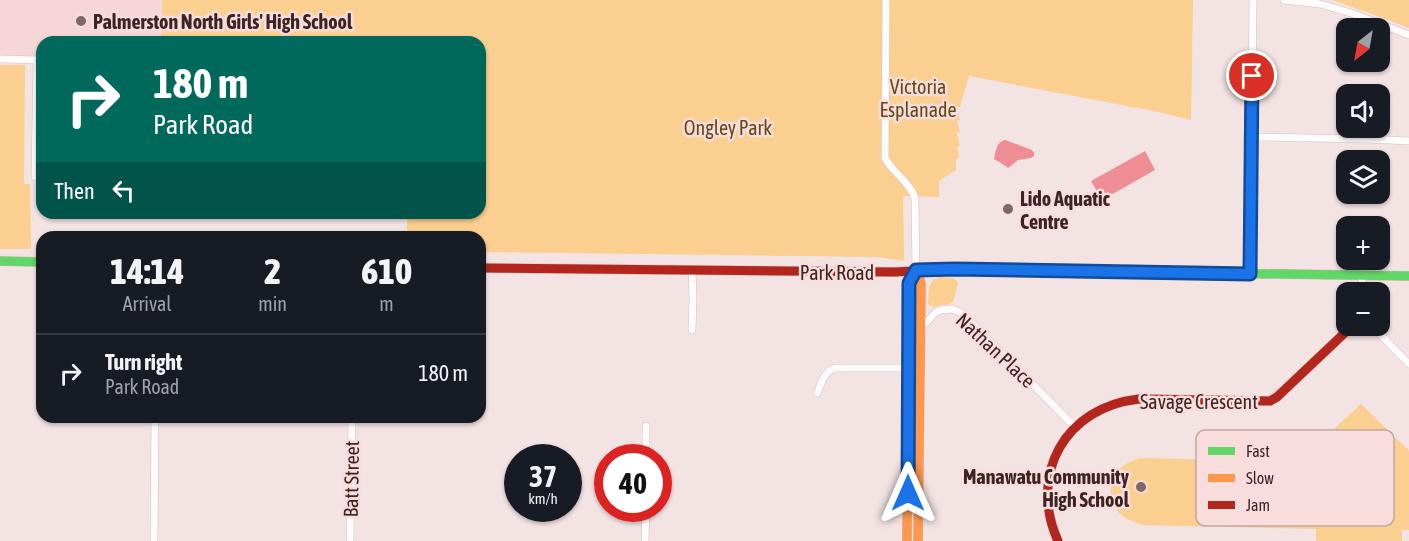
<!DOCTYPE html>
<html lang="en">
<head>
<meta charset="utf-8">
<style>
	:root { --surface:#171b24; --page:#20242c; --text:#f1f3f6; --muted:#9ea1a6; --line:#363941 }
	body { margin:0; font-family:"Asap Condensed",sans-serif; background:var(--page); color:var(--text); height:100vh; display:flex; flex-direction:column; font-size:22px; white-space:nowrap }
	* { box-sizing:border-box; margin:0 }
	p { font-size:20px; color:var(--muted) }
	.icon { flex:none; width:33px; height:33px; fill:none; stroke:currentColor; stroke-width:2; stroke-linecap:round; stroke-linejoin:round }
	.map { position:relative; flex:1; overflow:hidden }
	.drawer { position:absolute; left:36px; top:231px; width:450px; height:192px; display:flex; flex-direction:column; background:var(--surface); border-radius:18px; box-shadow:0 2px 4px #0004 }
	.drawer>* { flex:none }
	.hud { position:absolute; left:36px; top:36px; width:450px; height:183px; border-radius:18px; box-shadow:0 2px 4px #0004; background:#00695c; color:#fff; overflow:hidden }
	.needle { width:39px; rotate:211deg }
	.controls { position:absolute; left:1336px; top:18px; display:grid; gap:12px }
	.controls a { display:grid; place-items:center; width:54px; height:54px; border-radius:12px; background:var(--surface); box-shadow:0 2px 4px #0004; font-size:30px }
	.speed { position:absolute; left:504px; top:444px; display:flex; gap:12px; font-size:30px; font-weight:700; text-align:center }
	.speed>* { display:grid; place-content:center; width:78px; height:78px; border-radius:50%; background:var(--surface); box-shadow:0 2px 4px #0004; line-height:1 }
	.speed small { font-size:15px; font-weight:400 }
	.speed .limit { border:9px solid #d22; background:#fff; color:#111 }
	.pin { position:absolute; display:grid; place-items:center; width:51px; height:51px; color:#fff; margin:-26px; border:3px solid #fff; border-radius:50%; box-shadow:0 2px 6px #0007 }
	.me { position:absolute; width:66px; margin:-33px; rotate:0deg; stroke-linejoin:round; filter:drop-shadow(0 0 4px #0008) }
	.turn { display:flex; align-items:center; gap:21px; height:126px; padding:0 18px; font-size:27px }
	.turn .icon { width:78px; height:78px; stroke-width:2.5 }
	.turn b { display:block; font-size:42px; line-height:51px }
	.then { display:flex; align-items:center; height:57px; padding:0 18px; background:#0003; gap:12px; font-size:22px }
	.eta { display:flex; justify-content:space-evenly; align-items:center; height:102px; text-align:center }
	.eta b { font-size:36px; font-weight:800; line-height:42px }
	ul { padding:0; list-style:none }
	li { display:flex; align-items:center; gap:18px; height:78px; padding:0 18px; border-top:2px solid var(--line) }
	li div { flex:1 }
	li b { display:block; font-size:22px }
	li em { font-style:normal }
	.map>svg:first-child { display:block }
	.built { fill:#f6d6d6 }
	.green { fill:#facf8f }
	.water { fill:#ee8e94 }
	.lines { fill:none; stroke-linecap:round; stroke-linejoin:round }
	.street-casing { stroke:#d5c0c0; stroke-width:8 }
	.fast-casing { stroke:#d5c0c0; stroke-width:10 }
	.slow-casing { stroke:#d5c0c0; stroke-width:10 }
	.jam-casing { stroke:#d5c0c0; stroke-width:10 }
	.street { stroke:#fdfbfb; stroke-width:7 }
	.fast { stroke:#63d668; stroke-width:9 }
	.slow { stroke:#ff974d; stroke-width:9 }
	.jam { stroke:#b3261e; stroke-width:9 }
	.route-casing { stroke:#114b97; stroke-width:15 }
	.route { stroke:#1a73e8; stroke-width:10 }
	.poi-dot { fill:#7d6767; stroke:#f9dddd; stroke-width:2 }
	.labels { text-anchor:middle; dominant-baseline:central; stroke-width:5; stroke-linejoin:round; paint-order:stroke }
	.poi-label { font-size:20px; font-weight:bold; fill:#3d2424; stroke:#f9dddd; text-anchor:start }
	.park-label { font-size:20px; fill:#654915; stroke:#f9dddd }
	.street-label { font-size:20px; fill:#3d2424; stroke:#f9dddd }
	.key { fill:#f9dddd; stroke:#c1a6a6; stroke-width:1.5 }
	.key-label { font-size:16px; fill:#3d2424 }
</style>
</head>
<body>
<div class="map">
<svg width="1409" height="541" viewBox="0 0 1409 541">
	<rect width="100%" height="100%" fill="#f3e3e3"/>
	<path class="built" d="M0 0H162V42H42V60L0 57Z"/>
	<g class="green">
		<path d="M162 0H1193L1191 120 1154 111 969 76 960 107 957 108 960 120 957 121 960 132 957 133 960 146 957 147 959 158 956 159V170L939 181V197L903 196 904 261 877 257 480 252V237H407V213H480V42H162Z"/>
		<path d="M1332 0H1409V28L1375 15Z"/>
		<path d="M0 65H25L24 184H30L31 249H0Z"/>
		<path d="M940 277 953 278 957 281 958 283 953 302 950 304 933 307 928 304 929 287 934 279Z"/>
		<path d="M1361 404 1409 451V530H1402V541H1316V529L1143 525C1138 523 1130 521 1125 518 1110 507 1106 486 1117 472 1123 464 1133 460 1142 458L1298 462Z"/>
	</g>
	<g class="water">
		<path d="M1005 140 1032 150 1034 153V156L1031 158 1018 160 1008 168 1001 163 994 159C996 151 996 142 1005 140Z"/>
		<path d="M1145 151 1155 170 1102 200 1091 181Z"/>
	</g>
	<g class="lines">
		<g class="street-casing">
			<g id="street">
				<path d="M886 0 885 158C893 173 910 182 915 198L916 271"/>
				<path d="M1284 0 1320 4 1351 13 1409 35"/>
				<path d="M0 59 37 60 35 177"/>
				<path d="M1252 137 1367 139 1409 141"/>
				<path d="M692 271 693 297 692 330"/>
				<path d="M1250 274 1253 0"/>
				<path d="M1362 275V292"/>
				<path d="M916 326 926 323 935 313 940 310 952 309 962 313 1075 427"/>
				<path d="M1372 326 1409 364"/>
				<path d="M817 393C822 382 824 371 836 368H909"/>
				<path d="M646 458V426"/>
				<path d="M154 541 155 417"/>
				<path d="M350 541 352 417"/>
				<path d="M645 541 646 508"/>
			</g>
		</g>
		<g class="fast-casing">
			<g id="fast">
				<path d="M0 261 42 262"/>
				<path d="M957 269 1409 276"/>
			</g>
		</g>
		<g class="slow-casing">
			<g id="slow">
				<path d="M916 271 921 283 918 541"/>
				<path d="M907 541 909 283 916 271"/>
			</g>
		</g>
		<g class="jam-casing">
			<g id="jam">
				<path d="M480 268 894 272 957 269"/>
				<path d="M1058 541C1028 474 1065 407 1139 399L1270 401 1277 397 1352 326"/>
			</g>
		</g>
		<use href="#street" class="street"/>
		<use href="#fast" class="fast"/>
		<use href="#slow" class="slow"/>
		<use href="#jam" class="jam"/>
	</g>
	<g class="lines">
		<g class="route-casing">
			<path id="route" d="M908 493 909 283 916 270 956 269 1250 274 1252 76"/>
		</g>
		<use href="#route" class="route"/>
	</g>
	<g class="poi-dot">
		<circle cx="81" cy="21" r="6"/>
		<circle cx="1008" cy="209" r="6"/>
		<circle cx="1141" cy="487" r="6"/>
	</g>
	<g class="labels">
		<g class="poi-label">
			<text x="93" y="21">Palmerston North Girls' High School</text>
			<text x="1020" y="198">Lido Aquatic<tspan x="1020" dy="23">Centre</tspan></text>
			<text x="1129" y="476" text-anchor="end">Manawatu Community<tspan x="1129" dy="23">High School</tspan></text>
		</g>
		<g class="park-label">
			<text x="918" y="86">Victoria<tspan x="918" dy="23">Esplanade</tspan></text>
			<text x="728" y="127">Ongley Park</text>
		</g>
		<g class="street-label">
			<text x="837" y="272">Park Road</text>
			<text transform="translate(996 350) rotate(43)">Nathan Place</text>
			<text x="1199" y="401">Savage Crescent</text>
			<text transform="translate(351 479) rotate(-89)">Batt Street</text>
		</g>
	</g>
	<rect x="1196" y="430" width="198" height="96" rx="9" class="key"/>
	<rect x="1208" y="447" width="27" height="8" fill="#63d668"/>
	<rect x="1208" y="474" width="27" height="8" fill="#ff974d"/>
	<rect x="1208" y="501" width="27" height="8" fill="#b3261e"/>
	<g class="key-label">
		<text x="1246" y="457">Fast</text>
		<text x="1246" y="484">Slow</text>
		<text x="1246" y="511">Jam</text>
	</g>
</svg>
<div class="controls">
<a><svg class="needle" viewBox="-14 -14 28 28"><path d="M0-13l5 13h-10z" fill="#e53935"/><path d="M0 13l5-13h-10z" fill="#9ea1a6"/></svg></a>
<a><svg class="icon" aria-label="sound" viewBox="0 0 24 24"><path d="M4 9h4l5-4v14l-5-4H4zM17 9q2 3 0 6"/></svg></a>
<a><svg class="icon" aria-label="layers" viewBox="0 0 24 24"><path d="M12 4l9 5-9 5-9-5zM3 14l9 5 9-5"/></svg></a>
<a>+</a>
<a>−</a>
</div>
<div class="speed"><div>37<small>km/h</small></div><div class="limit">40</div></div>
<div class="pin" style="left:1252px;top:76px;background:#d93025"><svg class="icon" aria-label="arrive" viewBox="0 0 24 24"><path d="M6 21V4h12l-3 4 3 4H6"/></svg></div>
<svg class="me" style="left:908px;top:493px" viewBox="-20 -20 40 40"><path d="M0-17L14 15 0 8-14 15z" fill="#1a73e8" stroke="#fff" stroke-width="4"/></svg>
<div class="hud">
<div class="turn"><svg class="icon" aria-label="right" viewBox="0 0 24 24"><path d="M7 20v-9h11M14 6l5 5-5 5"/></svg><div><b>180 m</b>Park Road</div></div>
<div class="then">Then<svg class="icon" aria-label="left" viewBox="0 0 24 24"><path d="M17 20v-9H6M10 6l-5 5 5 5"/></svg></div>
</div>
<section class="drawer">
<div class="eta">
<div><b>14:14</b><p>Arrival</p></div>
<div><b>2</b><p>min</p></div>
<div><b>610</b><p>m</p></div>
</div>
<ul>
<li><svg class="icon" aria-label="right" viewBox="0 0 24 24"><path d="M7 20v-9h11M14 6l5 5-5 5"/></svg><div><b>Turn right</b><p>Park Road</p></div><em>180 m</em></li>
</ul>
</section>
</div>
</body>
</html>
